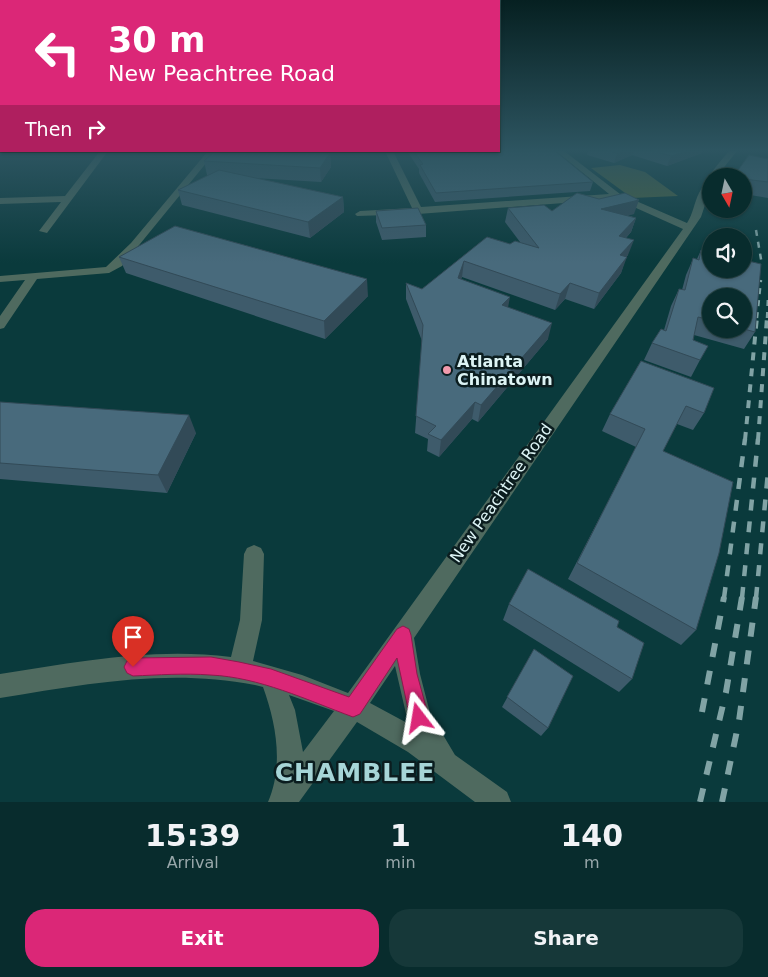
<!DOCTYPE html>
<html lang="en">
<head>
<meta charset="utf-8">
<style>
	:root { --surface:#082c2d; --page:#163839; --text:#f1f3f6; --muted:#98a7aa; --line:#294849; --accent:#db2777 }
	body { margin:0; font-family:"DejaVu Sans",sans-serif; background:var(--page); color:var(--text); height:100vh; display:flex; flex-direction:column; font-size:19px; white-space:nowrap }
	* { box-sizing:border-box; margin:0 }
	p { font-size:16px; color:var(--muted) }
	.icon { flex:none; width:28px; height:28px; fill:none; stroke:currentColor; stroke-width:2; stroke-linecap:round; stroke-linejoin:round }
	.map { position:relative; height:802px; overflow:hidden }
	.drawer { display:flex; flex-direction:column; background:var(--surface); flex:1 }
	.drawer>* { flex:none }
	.hud { position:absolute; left:0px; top:0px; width:500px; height:152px; box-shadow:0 1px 4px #0004,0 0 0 1px var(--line); background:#db2777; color:#fff; overflow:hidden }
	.needle { width:32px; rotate:171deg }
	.tools { position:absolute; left:702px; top:168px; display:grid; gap:10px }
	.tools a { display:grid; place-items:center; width:50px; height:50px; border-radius:50%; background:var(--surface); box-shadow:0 1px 4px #0004,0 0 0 1px var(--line); font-size:25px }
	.pin { position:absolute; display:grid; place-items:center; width:42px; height:42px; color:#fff; margin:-51px -21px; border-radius:50% 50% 50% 0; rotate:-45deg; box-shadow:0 0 5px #0007 }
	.pin .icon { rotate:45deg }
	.me { position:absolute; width:55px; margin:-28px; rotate:346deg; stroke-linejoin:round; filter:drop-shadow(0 0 4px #0008) }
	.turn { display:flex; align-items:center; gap:18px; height:105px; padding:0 25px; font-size:22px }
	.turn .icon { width:65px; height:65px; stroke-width:2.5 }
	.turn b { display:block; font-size:35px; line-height:42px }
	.then { display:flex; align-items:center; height:48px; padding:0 25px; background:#0003; gap:10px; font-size:19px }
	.eta { display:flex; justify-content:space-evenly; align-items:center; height:85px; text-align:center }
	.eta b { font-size:30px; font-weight:600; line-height:35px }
	.primary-button { display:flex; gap:10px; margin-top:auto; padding:10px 25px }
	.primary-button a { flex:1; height:58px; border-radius:20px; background:var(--accent); color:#fff; font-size:20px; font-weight:600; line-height:58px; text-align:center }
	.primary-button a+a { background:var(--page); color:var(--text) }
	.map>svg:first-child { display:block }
	.green { fill:#4d6340 }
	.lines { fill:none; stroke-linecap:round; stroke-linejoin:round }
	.minor { fill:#4f6a5f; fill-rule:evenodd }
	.rail-far3 { stroke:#81a3a5; stroke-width:2.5; stroke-dasharray:6 6; stroke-linecap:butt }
	.rail-far2 { stroke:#81a3a5; stroke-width:4; stroke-dasharray:8 8; stroke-linecap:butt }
	.rail-far1 { stroke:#81a3a5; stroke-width:4.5; stroke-dasharray:11 11; stroke-linecap:butt }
	.rail { stroke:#81a3a5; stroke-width:6; stroke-dasharray:14 14; stroke-linecap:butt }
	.wall { fill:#3e5b6b; fill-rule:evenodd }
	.shaded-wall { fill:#324a57 }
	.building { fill:#486a7c; stroke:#324a57 }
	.route { fill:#db2777; stroke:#8e194d }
	.poi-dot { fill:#f29aac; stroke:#0b1d1f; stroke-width:2 }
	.labels { text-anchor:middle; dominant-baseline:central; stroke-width:5; stroke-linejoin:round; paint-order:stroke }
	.poi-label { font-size:16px; font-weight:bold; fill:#ddf4f5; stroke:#0b1d1f; text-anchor:start }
	.street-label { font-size:16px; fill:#ddf4f5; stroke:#0b1d1f }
	.near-district-label { font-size:25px; font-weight:bold; letter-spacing:1px; fill:#a6d5d7; stroke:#0b1d1f }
</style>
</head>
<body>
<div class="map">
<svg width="768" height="802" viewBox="0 0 768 802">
	<rect width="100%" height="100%" fill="#0a3a3c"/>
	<path class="green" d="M620 165 645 172 678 196 632 198 591 168Z"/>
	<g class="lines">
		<g class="minor">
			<path d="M100 151H108L47 233 39 231 61 202 0 204V198L65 196Z"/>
			<path d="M208 151H216L122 266 109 273 37 279 4 328 0 329V316L25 280 0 282V276L106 267 131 243Z"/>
			<path d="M385 151H393L421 207 609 194 556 151H564L620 194 687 223C693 214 694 203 699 193 707 177 717 165 729 151H737L717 176H711V187L701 217 414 638 420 674 430 713 455 755 507 792 511 802H475L408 752 357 722 299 802H268C284 765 276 723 263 687L255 685C169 668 85 684 0 698V674C77 662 153 647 231 657L240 620 244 554 247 548 254 545 261 548 264 554 262 620 253 661 302 675 348 693 683 229 616 199 418 214 357 216 355 214 360 211 412 208ZM395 666 407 718 409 724 370 703ZM289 695 334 711 303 752 295 710Z"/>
		</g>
		<g class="rail-far3">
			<path d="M756 230 762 265"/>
			<path d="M757 318 761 280"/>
			<path d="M767 318 768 297"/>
		</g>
		<g class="rail-far2">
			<path d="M745 440 757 317"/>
			<path d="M758 440 767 317"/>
		</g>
		<g class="rail-far1">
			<path d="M724 598 745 439"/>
			<path d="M742 598 758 439"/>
			<path d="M756 598 768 472"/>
		</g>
		<g class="rail">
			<path d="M702 712 724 597"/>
			<path d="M700 802 726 692 742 597"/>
			<path d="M722 802 739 721 756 597"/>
		</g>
	</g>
	<g class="wall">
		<path d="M407 151H499L593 182 590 191 435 202 419 173V169Z"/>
		<path d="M588 151H703L702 153 667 166 632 155 614 163 587 155Z"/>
		<path d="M330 153 331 167 321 182 253 178 343 197 344 212 310 238 182 205 178 190 209 175H207L204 161Z"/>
		<path d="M768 159V198L744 194V176Z"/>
		<path d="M508 208 552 211 634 214 627 215 636 218 631 232 626 238 628 255 626 257 621 273 594 309 565 299 555 310 462 277 461 279 508 307 548 339 478 422 472 419 439 457 427 451 428 439 415 433 422 341 406 299V283L422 289 487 237 510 244 520 242 505 222Z"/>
		<path d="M376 211 426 225V237L382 240 376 222Z"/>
		<path d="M701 250 755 332 744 349 694 335 693 340 700 360 691 377 644 360 652 343 664 330 671 306 679 289 682 290 686 275 693 259H697ZM711 296 744 329H711Z"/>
		<path d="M119 257 368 296 325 339 126 273Z"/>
		<path d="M641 361 704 413 693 430 677 424 663 451 696 630 681 645 568 579 636 447 602 431 610 414Z"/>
		<path d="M0 402 196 433 167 493 0 479Z"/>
		<path d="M509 604 617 627 632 679 619 692 503 620Z"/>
		<path d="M534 649 548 728 541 736 502 707Z"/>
	</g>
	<g class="shaded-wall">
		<path d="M622 151H634L632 155 614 163 617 153Z"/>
		<path d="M686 151H703L702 153 667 166 671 156Z"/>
		<path d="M330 153 331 167 321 182 320 168Z"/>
		<path d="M343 197 344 212 310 238 308 222Z"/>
		<path d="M639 200 634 214 597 223 601 209Z"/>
		<path d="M636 218 631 232 614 251 619 236Z"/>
		<path d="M634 240 628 255 615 271 620 255Z"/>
		<path d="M627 257 621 273 594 309 599 293Z"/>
		<path d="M464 261 462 277 456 293 458 278Z"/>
		<path d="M367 279 368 296 325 339 324 321Z"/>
		<path d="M570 283 565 299 555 310 560 294Z"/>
		<path d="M510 297 507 313 502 305Z"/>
		<path d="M552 323 548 339 478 422 481 405Z"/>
		<path d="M475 402 472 419 439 457 441 440Z"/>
		<path d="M189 415 196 433 167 493 158 475Z"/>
	</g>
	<g class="building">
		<path d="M215 151H293L330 153 320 168 204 161Z"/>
		<path d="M413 151H555L593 182 436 193 420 165 423 164Z"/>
		<path d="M608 151H622L617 153Z"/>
		<path d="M654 151H686L671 156Z"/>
		<path d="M749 155 768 159V182L744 179V176H734Z"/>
		<path d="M219 170 343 197 308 222 178 190Z"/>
		<path d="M577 193 599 199 625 193 639 200 601 209 636 218 619 236 634 240 620 255 627 257 599 293 570 283 560 294 464 261 458 278 510 297 502 305 552 323 481 405 475 402 441 440 428 434 436 426 416 416 423 325 406 283 422 289 487 237 510 244 515 241 539 248 508 208 544 205 552 211Z"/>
		<path d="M418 208 426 225 382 228 376 211Z"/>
		<path d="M175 226 367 279 324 321 119 257Z"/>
		<path d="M701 250 711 253V269H744V260L761 264 755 332 744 329V296H711V320L698 317 693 340 708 346 700 360 652 343 661 329 666 331 679 289 685 290 693 258 699 260Z"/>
		<path d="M641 361 714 388 704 413 686 406 663 451 733 482 719 553 696 630 577 563 645 429 610 414Z"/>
		<path d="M0 402 189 415 158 475 0 463Z"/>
		<path d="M528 569 619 621 617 627 644 643 632 679 509 604Z"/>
		<path d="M534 649 573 676 548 728 507 697Z"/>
	</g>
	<linearGradient id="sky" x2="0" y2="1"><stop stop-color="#062021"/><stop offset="0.57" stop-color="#2d5561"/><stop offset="1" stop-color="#2d5561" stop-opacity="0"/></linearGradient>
	<rect width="768" height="263" fill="url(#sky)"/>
	<path class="route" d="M403 626 409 629 411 635 417 674 429 718 426 725 419 727 413 725 410 718 397 658 360 714 353 717C307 700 259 677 210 675 184 673 158 675 133 676L127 673 124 667 127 661 133 658 211 657 239 662 271 669 349 697 397 629Z"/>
	<circle class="poi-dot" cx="447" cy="370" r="5"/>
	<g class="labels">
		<g class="poi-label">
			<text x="457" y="361">Atlanta<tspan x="457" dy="18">Chinatown</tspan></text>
		</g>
		<g class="street-label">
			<text transform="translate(501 493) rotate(-55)">New Peachtree Road</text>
		</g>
		<g class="near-district-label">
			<text x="355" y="772">CHAMBLEE</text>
		</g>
	</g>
</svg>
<div class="tools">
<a><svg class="needle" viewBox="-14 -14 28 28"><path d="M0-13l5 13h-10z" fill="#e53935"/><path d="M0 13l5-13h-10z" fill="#98a7aa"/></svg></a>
<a><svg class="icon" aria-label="sound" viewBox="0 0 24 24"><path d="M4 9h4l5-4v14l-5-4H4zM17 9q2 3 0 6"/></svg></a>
<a><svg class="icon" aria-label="search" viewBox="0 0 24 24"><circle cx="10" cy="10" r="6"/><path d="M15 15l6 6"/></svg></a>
</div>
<div class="pin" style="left:133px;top:667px;background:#d93025"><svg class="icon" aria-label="arrive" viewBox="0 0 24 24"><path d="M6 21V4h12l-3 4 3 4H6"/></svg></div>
<svg class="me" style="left:419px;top:718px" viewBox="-20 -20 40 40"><path d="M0-17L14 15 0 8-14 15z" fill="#db2777" stroke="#fff" stroke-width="4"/></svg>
<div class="hud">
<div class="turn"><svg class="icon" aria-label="left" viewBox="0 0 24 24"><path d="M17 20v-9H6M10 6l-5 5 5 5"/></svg><div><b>30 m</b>New Peachtree Road</div></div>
<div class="then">Then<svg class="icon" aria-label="right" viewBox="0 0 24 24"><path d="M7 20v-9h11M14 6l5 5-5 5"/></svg></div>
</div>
</div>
<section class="drawer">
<div class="eta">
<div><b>15:39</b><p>Arrival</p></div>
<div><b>1</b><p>min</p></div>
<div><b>140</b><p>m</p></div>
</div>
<div class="primary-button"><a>Exit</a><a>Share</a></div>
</section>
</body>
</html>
